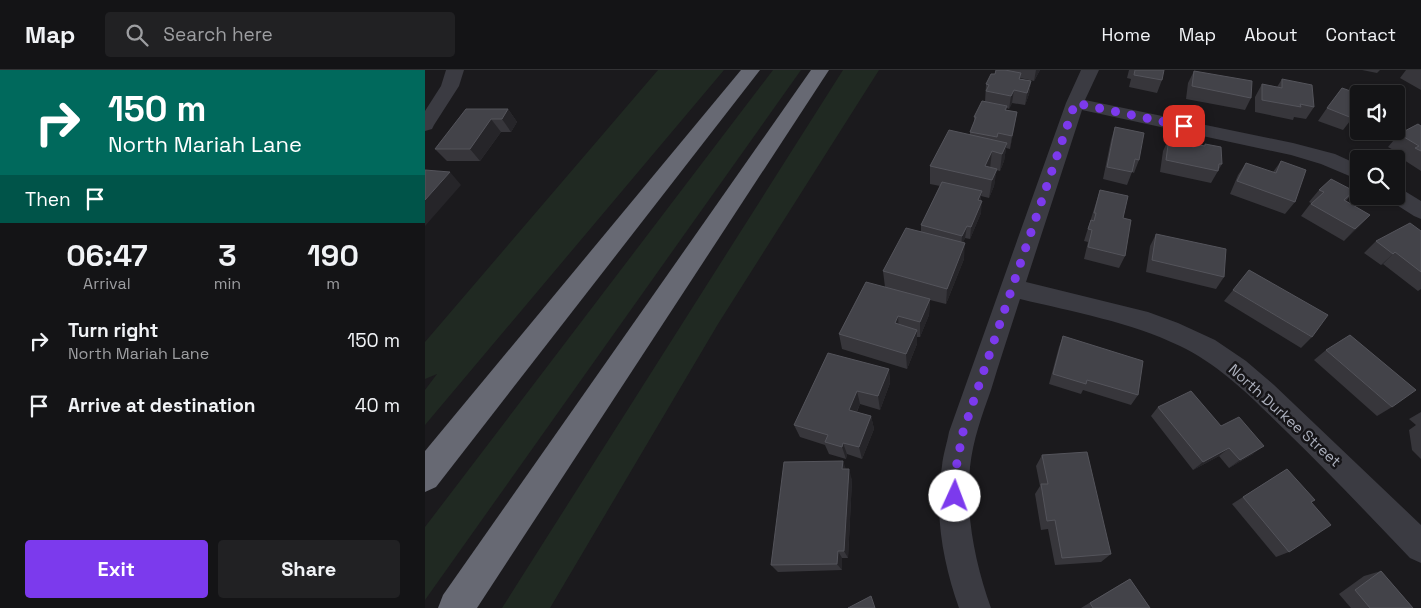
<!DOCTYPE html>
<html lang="en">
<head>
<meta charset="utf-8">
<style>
	:root { --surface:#141416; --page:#212123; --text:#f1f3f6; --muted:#9d9ea1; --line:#333335; --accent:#7c3aed }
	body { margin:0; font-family:"Space Grotesk",sans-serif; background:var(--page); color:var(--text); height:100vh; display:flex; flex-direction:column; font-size:19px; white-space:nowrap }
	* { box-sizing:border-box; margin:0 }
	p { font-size:16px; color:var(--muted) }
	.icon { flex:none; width:28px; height:28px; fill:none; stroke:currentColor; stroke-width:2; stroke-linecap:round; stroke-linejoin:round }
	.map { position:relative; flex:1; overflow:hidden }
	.panel { display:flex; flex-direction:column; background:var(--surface); width:425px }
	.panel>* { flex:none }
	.guide { background:#00695c; color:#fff; overflow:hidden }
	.tools { position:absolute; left:925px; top:15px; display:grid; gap:10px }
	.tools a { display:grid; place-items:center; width:55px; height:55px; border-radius:5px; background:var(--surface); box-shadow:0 1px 4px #0004,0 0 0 1px var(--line); font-size:25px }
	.pin { position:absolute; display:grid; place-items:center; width:42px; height:42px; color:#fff; margin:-21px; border-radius:10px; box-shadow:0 2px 8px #0006 }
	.me { position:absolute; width:55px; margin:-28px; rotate:2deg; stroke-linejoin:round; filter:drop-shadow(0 0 4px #0008) }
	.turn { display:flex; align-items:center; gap:18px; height:105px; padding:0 25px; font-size:22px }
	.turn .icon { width:65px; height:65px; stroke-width:2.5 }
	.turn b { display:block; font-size:35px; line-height:42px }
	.then { display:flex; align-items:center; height:48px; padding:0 25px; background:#0003; gap:10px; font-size:19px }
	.eta { display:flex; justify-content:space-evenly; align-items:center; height:85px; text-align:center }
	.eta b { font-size:30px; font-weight:700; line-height:35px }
	.button { display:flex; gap:10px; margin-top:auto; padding:10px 25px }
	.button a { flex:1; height:58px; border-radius:5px; background:var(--accent); color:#fff; font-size:20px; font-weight:700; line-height:58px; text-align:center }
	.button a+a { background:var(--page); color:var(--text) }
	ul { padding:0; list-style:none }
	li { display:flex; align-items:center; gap:15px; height:65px; padding:0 25px }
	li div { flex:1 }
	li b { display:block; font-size:19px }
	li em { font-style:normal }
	header { display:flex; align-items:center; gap:30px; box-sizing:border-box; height:70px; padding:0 25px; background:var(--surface); border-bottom:1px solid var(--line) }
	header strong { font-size:24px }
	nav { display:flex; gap:28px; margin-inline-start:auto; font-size:18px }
	.search { width:350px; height:45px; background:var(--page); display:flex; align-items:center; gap:12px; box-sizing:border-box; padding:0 18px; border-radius:5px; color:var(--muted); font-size:19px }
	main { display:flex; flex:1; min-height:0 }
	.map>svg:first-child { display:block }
	.green { fill:#202922 }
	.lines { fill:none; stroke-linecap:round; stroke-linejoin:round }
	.minor { fill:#3b3b42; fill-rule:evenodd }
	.motorway { fill:#676973; fill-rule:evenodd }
	.wall { fill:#37363b }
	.shaded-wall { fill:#262529 }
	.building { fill:#434349; stroke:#54545b }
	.route { stroke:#7c3aed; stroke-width:9; stroke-dasharray:0 16.2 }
	.labels { text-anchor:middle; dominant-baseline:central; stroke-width:5; stroke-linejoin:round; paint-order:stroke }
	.street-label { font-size:15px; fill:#acb0bd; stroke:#161518 }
</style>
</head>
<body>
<header>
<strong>Map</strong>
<div class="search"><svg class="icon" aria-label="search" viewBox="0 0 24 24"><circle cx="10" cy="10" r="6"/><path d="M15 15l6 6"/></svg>Search here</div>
<nav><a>Home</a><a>Map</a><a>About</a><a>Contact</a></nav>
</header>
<main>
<section class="panel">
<div class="guide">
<div class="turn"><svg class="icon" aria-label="right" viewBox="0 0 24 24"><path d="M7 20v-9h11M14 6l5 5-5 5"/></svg><div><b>150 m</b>North Mariah Lane</div></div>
<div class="then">Then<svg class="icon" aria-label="arrive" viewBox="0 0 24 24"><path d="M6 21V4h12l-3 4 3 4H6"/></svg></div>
</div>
<div class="eta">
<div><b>06:47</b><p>Arrival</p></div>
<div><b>3</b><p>min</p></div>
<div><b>190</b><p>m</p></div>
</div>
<ul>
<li><svg class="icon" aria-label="right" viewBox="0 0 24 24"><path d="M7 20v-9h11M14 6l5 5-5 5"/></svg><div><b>Turn right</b><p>North Mariah Lane</p></div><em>150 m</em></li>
<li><svg class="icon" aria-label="arrive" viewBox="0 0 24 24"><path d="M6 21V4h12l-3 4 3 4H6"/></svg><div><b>Arrive at destination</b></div><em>40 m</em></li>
</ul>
<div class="button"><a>Exit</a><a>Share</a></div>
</section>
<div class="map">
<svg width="996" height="538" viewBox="0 0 996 538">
	<rect width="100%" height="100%" fill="#1b1a1d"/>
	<g class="green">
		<path d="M233 0H299L0 355V320L12 304 0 309V272Z"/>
		<path d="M348 0H376L0 530V457Z"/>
		<path d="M418 0H454L293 254 125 538H77Z"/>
	</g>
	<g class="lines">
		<g class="minor">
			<path d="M21 0H39L34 16 9 55 7 59 0 61V41L16 16Z"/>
			<path d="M656 0H674L660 30 868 73 910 84 934 95V110L896 94 866 85 657 40 601 212 723 242 753 253 790 270 821 291 849 315 996 455V493L985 488C945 446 905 404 863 363 830 331 797 296 755 276 705 252 649 242 595 229 585 260 575 290 566 320 557 345 548 370 545 397 540 444 550 493 566 538H534C518 493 509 444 517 396 518 385 522 373 524 362L641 33Z"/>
			<path d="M971 118 978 120 996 131V149L989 146 964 130 961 126H971Z"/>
		</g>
		<g class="motorway">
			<path d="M316 0H335L11 417 0 422V381Z"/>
			<path d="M386 0H404L52 538H13L18 525Z"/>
		</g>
	</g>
	<g class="wall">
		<path d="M571 0H615L609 11 595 8V9L606 11 604 24 600 35 587 33 584 39 582 38 581 40 592 42 585 79 581 78 579 91 575 101 571 100 569 116 564 128 556 126V143L545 169 540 168 538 172 539 189 521 234 505 230 504 245 495 267H492V274L482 299 417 279 414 264 460 217 458 201 496 161V155L515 116 505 114V96L545 65V62L549 53V47L560 32 561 14 570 4Z"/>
		<path d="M704 0H739L737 10 732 23 704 17 706 9 702 8Z"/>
		<path d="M937 0H955L952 3Z"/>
		<path d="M981 0H996V20L975 8Z"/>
		<path d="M769 1 826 28 820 40 761 29 763 13Z"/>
		<path d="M857 9 889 37 881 49 869 47 868 50 830 42V27L837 14 852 17Z"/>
		<path d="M934 24V55L925 51 918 60 893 51 902 38Z"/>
		<path d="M83 39 92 52 86 62H76L55 91H22L10 79Z"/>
		<path d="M996 56V101L979 90 981 87 963 77 974 64Z"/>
		<path d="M690 57 714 90 709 103 707 102 702 115 678 109 686 70Z"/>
		<path d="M950 61H962L959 65Z"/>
		<path d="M744 68 768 77 769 74 779 76 780 74 797 94 786 113 735 102 738 81Z"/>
		<path d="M856 91 870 132 860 144 805 124 813 105 821 93 848 102Z"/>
		<path d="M675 120 698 148 700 186 694 198 659 189 663 172 659 171Z"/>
		<path d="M894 120 929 121 921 131 945 145 919 171 876 146 886 133 884 132Z"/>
		<path d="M996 161V219L993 221 958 194 956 195 939 183 951 171Z"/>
		<path d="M731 164 799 207 791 219 721 202 725 176Z"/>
		<path d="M808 220 887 267 876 278 799 231Z"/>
		<path d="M638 266 713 325 706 335 658 320 656 324 624 314 634 277Z"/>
		<path d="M901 280 967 337 952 346 889 290Z"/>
		<path d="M464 299 465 313 455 340 435 334 432 342 446 346 449 359 437 389 422 384 421 389 404 384 400 375 375 367 369 355Z"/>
		<path d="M733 337 796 356 828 384 804 398 794 386 768 400 726 346Z"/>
		<path d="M996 342V389L987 380 984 360 991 355 984 349Z"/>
		<path d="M617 385 686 484 676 492 630 495 623 459 616 460 610 424 615 416 611 396Z"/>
		<path d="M421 399 427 410 423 488H417V500L353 502 346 495Z"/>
		<path d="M862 399 886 432 864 482 851 487 807 434Z"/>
		<path d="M956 501 988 538H926L914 524 939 506Z"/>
		<path d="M705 509 725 538H656L694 515Z"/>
	</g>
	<g class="shaded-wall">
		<path d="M611 0H615L609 11Z"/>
		<path d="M606 11 604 24 600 35 602 23Z"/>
		<path d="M589 20 587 33 584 39 586 26Z"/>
		<path d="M83 39 92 52 86 62 77 49Z"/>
		<path d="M592 42 590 55 585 79 587 66Z"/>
		<path d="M66 49 76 62 55 91 45 79Z"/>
		<path d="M582 73 579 91 575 101 577 84Z"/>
		<path d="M567 81 565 99 560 96Z"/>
		<path d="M572 99 569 116 564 128 567 110Z"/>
		<path d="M25 102 36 115 0 156V130Z"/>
		<path d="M557 121 555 133 553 130Z"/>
		<path d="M557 131 556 143 545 169 546 157Z"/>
		<path d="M945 145 934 157 919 171 930 159Z"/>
		<path d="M542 156 540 168 536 178 537 166Z"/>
		<path d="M540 173 539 189 521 234 522 219Z"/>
		<path d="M970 182 958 194 956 195 968 184Z"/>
		<path d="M505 229 504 245 495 267V252Z"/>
		<path d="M473 246 474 261 470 253Z"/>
		<path d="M492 260V274L482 299 481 284Z"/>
		<path d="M464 299 465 313 455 340 453 326Z"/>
		<path d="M432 321 435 334 427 352 424 340Z"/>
		<path d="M446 346 449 359 437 389 434 377Z"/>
		<path d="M418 373 422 384 421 389 417 377Z"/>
		<path d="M839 376 828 384 804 398 815 390Z"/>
		<path d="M804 378 794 386 768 400 778 392Z"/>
		<path d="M418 391 422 402 417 399Z"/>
		<path d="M424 399 427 410 423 488 419 481Z"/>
		<path d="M413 481 417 488V500L412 494Z"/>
	</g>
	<g class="building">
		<path d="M571 0H580L596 3 594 9 606 11 602 23 589 20 586 26 561 21 564 15 561 14 566 4H570Z"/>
		<path d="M710 0H739L737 10 709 5Z"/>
		<path d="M769 1 827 11 826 28 767 16Z"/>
		<path d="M857 9 887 15 889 37 875 34 876 37 837 30V14L857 18Z"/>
		<path d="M917 18 934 24V39L927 48 902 38Z"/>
		<path d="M557 31 582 36 580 40 592 42 587 66 573 63 572 67 545 62 551 47H549Z"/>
		<path d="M971 37 977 40 971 49Z"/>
		<path d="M41 39H83L77 49H66L45 79H10Z"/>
		<path d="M993 54 996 56V81L990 78 994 76 974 64Z"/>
		<path d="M690 57 719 63 714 90 710 89 707 102 682 97Z"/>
		<path d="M524 60 582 73 577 84 567 81 560 96 572 99 567 110 505 96Z"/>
		<path d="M744 68 765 72 764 76 769 77V74L780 76V74L796 77 797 94H794L793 101 741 90Z"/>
		<path d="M856 91 881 100 870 132 812 111 821 93 851 103Z"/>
		<path d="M0 100 25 102 0 130Z"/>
		<path d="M906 109 929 121 919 130 945 145 930 159 886 134 899 122 894 120Z"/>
		<path d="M517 112 557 121 553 130 557 131 546 157 542 156 537 166 496 155Z"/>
		<path d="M675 120 703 126 698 148 706 150 700 186 663 177 667 160 663 159 666 150 669 151 671 143H669Z"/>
		<path d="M985 153 996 161V202L970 182 968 184 951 171Z"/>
		<path d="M481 158 540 173 522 219 458 201Z"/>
		<path d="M731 164 801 179 799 207 727 190Z"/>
		<path d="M824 200 903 245 887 267 808 220Z"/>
		<path d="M441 212 505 229 495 252 473 246 470 253 492 260 481 284 414 264Z"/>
		<path d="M925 265 991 320 967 337 901 280Z"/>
		<path d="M638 266 718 291 713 325 662 310 661 314 628 304Z"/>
		<path d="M403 283 464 299 453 326 432 321 424 340 446 346 434 377 418 373 417 377 400 372 403 365 369 355Z"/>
		<path d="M766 321 796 356 814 347 839 376 815 390 804 378 778 392 733 337Z"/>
		<path d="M662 382 686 484 637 488 630 450 622 451 616 414H623L617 385Z"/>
		<path d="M418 391 417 399H424L419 481H413L412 494 346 495 359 392Z"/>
		<path d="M862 399 890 430 886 432 906 455 864 482 818 427Z"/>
		<path d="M956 501 988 538H945L930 520Z"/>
		<path d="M705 509 725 538H668L665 533Z"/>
		<path d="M446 526 450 538H423Z"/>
	</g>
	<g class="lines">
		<path class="route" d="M530 426 531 398 538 362 650 33 759 56"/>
	</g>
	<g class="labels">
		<g class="street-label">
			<text transform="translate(860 345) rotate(42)">North Durkee Street</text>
		</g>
	</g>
</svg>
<div class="tools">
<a><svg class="icon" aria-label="sound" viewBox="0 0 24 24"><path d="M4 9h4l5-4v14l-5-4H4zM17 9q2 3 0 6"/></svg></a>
<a><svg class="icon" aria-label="search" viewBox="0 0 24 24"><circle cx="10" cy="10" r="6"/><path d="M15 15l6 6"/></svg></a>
</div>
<div class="pin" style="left:759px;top:56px;background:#d93025"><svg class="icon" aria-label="arrive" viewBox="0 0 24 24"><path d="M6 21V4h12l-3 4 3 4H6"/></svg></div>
<svg class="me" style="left:530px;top:426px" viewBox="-20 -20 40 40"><circle r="19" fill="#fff"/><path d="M0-13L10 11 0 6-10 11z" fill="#7c3aed"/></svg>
</div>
</main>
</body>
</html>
